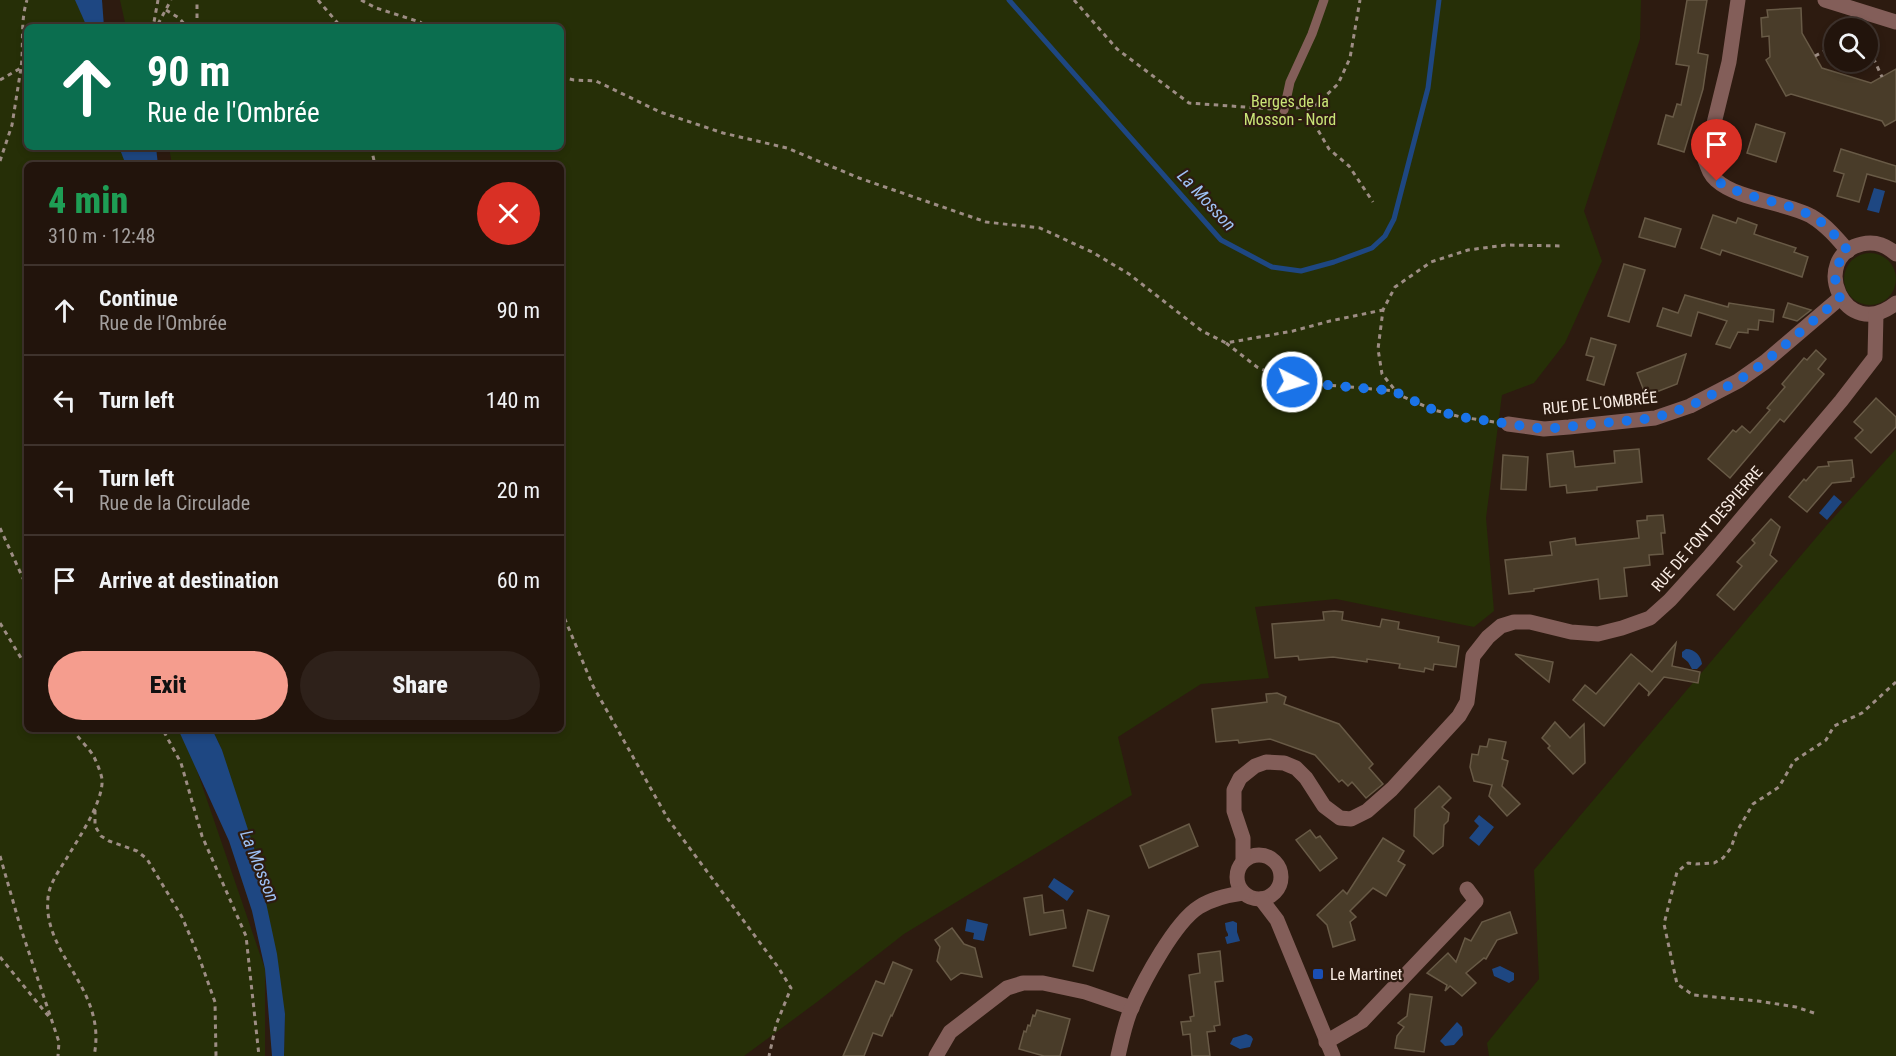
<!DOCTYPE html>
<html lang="en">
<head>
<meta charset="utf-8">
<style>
	:root { --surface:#22140c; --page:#2e211a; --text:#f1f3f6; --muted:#a29e9d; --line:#3f332d; --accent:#f59d8e }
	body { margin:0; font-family:"Roboto Condensed",sans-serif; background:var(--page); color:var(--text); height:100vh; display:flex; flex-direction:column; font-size:22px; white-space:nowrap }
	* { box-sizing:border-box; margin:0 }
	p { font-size:20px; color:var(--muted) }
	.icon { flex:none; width:33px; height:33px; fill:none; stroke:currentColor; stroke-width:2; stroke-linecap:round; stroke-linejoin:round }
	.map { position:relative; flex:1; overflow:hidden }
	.sheet { position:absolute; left:24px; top:162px; width:540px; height:570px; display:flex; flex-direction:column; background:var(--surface); border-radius:9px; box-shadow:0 3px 9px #0003,0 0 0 2px var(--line) }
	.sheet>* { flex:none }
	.banner { position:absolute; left:24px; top:24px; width:540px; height:126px; border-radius:9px; box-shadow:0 3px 9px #0003,0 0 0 2px var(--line); background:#0b6e4f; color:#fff; overflow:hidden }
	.buttons { position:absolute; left:1824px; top:18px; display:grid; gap:12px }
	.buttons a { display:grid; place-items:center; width:54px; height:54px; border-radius:50%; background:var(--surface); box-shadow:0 3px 9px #0003,0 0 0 2px var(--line); font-size:30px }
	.pin { position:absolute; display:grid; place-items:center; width:51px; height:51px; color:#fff; margin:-62px -26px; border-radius:50% 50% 50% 0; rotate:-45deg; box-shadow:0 0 6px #0007 }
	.pin .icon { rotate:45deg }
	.me { position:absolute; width:66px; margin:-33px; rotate:95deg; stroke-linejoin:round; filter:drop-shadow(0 0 4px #0008) }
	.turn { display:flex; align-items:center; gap:21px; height:126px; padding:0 24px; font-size:27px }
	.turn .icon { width:78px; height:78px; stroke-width:2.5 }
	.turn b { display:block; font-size:42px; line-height:51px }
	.round { display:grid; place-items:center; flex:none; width:63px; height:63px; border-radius:32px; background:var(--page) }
	.overview { display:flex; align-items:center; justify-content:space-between; height:102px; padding:0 24px }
	h1 { font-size:36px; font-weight:800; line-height:45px; color:#1e9e55 }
	.cta { display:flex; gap:12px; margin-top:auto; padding:12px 24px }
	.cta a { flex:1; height:69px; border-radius:36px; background:var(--accent); color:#111; font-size:24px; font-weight:800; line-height:69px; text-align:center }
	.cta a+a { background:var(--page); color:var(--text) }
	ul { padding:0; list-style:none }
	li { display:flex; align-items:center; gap:18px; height:90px; padding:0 24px; border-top:2px solid var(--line) }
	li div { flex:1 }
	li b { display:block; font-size:22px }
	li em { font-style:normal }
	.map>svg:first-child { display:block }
	.green { fill:#262f07 }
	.water { fill:#1e4782 }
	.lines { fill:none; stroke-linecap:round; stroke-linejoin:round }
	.stream { stroke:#1e4782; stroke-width:5 }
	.building { fill:#493c29; stroke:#685a46; stroke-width:1.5 }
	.path { stroke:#9d8d84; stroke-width:3; stroke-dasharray:4.5 4.5; stroke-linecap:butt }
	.lane { stroke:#835e59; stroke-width:9 }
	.street { stroke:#835e59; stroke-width:15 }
	.route { stroke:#1a73e8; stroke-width:10; stroke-dasharray:0 18 }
	.transit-dot { fill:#1a4fb4; stroke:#2d1b10; stroke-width:2 }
	.labels { text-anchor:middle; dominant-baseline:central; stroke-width:4.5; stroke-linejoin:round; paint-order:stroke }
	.park-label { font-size:16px; fill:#cae577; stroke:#2d1b10 }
	.street-label { font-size:16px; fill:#f9ece4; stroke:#2d1b10 }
	.poi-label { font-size:16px; fill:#f9ece4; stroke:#2d1b10; text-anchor:start }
	.water-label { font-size:18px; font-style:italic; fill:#9ec1f5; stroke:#2d1b10 }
</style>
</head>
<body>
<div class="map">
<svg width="1896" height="1056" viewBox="0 0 1896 1056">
	<rect width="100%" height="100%" fill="#2d1b10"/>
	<g class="green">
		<path d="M0 0H84L91 27H27V147H121L126 165H27V729H180L193 759 265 969V1056H0Z"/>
		<path d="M120 0H1641L1640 39 1584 211 1602 261 1565 343 1534 383 1502 395 1486 518 1494 611 1474 627 1336 599 1255 607 1269 678 1201 684 1118 737 1132 795 904 934 817 1002 744 1056H284L285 1014 222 750 212 729H561V165H172L169 147H561V27H126Z"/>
		<circle cx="1870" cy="279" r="26"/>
		<path d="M1896 449V1056H1489L1487 1043 1539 979 1534 870 1826 526Z"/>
	</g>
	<g class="water">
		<path d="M75 0H102L104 27H87Z"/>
		<path d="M119 147H156L158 165H126Z"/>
		<path d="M1874 188 1885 191 1879 213 1867 210Z"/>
		<path d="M1834 495 1842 502 1827 520 1819 513Z"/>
		<path d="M1686 649C1695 649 1701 656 1702 664L1697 669H1692L1688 662 1682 657V652Z"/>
		<path d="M178 729H212L222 750 255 851 277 954 285 1014 284 1056H272L265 969 252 911 229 841Z"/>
		<path d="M1479 815 1494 827 1479 846 1469 838 1479 826 1474 821Z"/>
		<path d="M1054 878 1074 891 1067 901 1048 887Z"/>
		<path d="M967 919 988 924 984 941 973 939 974 933 965 931Z"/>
		<path d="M1233 921 1237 923V932L1240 941 1227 944 1225 937 1228 936V934L1226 930 1225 923Z"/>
		<path d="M1500 966 1514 973V980L1509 983 1494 976 1492 969Z"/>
		<path d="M1457 1022 1462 1027 1463 1035 1454 1045 1445 1046 1440 1041Z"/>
		<path d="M1246 1034 1251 1036 1253 1039 1250 1047 1240 1049 1230 1044 1233 1038Z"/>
	</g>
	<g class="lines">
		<path class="stream" d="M1009 0 1221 240 1272 267 1301 271 1334 262 1372 248 1385 236 1394 219 1428 88 1439 0"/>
	</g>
	<g class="building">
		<path d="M1687 0H1707L1698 53 1708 55 1703 89 1684 152 1658 144 1666 115 1673 117 1677 104 1681 105 1689 66 1676 64Z"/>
		<path d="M1801 8 1802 33 1822 68 1871 83 1896 69V120L1885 126 1882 121 1791 94 1786 96 1766 60 1770 57 1769 36 1762 37 1761 18 1768 17 1767 10Z"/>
		<path d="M1756 124 1785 133 1776 162 1747 153Z"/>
		<path d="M1841 149 1896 166V182L1867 174 1859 202 1837 196 1844 174 1834 171Z"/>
		<path d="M1713 215 1736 223 1738 218 1757 225 1754 234 1796 248 1794 252 1808 257 1802 277 1722 250 1720 255 1701 248Z"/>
		<path d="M1645 218 1681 229 1675 247 1639 237Z"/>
		<path d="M1624 264 1645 270 1629 322 1608 316Z"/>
		<path d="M1685 295 1728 307 1729 303 1774 310 1773 322 1759 320 1758 330 1748 329V333L1738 332 1730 348 1716 344 1727 321 1698 312 1691 336 1657 326 1663 308 1678 313Z"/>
		<path d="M1788 303 1811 310 1797 321 1783 317Z"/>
		<path d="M1591 338 1616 345 1604 385 1587 380 1594 357 1586 355Z"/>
		<path d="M1816 350 1826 359 1818 369 1824 374 1784 422 1780 419 1730 478 1708 459 1733 430 1736 432 1742 426 1750 433 1770 410 1767 408 1785 387 1782 384 1804 358 1807 360Z"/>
		<path d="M1686 354 1677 384 1646 396 1637 373Z"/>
		<path d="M1876 398 1896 417V427L1871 453 1855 438 1863 430 1854 422Z"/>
		<path d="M1639 449 1642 482 1597 487V490L1567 493 1566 485 1550 487 1547 454 1573 451 1575 467 1615 463 1614 451Z"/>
		<path d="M1503 455 1528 457 1526 490 1501 489Z"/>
		<path d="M1852 460 1854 477 1851 478V481L1832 483 1807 512 1789 497 1804 479 1806 481 1818 467 1829 466 1828 462Z"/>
		<path d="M1663 515 1665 533H1661L1663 554 1649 555 1650 565 1624 568 1627 596 1600 599 1598 579 1534 589V591L1509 594 1505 560 1552 555 1550 542 1575 538 1576 545 1639 538 1637 521 1647 520V516Z"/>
		<path d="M1771 519 1780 527 1770 555 1777 561 1734 610 1717 595 1742 566 1737 562 1755 543 1752 540Z"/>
		<path d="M1334 611 1343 612 1342 620 1380 627 1382 619 1399 622 1398 629 1439 637 1438 642 1459 646 1456 667 1434 664 1433 670 1425 668 1424 672 1399 668 1400 664 1367 659V662L1333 657 1299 660 1298 656 1275 658 1272 624 1324 620 1323 612Z"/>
		<path d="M1676 643 1672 666 1700 672 1698 683 1664 677 1648 696 1649 692 1639 683 1604 726 1573 700 1585 685 1596 694 1631 654 1652 672Z"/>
		<path d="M1515 654 1553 662 1549 682Z"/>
		<path d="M1277 693 1286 697 1284 704 1339 724 1373 764 1369 768 1383 784 1366 798 1352 782 1348 786 1342 780 1339 782 1315 755 1270 739 1239 743 1238 740 1216 742 1212 709 1267 702 1266 694Z"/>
		<path d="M1555 722 1570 738 1584 724 1585 763 1573 774 1548 748 1550 746 1542 738Z"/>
		<path d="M1489 739 1506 742 1502 759 1508 761 1502 786 1520 804 1507 816 1489 796 1492 785 1474 781 1470 767 1472 754 1478 755 1480 746 1487 747Z"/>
		<path d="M1439 786 1451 798 1442 807 1449 813 1448 821 1444 825 1443 846 1433 854 1414 836 1415 809Z"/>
		<path d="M1189 824 1198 846 1149 868 1140 846Z"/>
		<path d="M1310 830 1316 838 1320 836 1337 858 1320 871 1296 840Z"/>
		<path d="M1383 838 1404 851 1398 861 1405 865 1386 896 1373 888 1350 911 1356 917 1350 922 1355 940 1333 947 1327 925 1317 915 1343 890 1347 894Z"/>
		<path d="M1042 895 1044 913 1063 910 1066 928 1030 935 1024 898Z"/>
		<path d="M1088 910 1109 916 1093 971 1073 966Z"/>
		<path d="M1510 912 1517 933 1497 940 1486 959 1484 958 1466 973 1476 983 1462 996 1450 986 1445 991 1447 985 1427 973 1448 953 1456 962 1465 938 1471 941 1482 922Z"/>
		<path d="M952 928 964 944 975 948 982 977 961 973 951 980 937 961 940 947 935 940Z"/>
		<path d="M1220 951 1223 981 1215 982 1220 1025 1214 1026 1215 1031 1207 1032 1210 1056H1192L1190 1034 1183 1035 1181 1022 1191 1021 1190 1017 1194 1016 1189 975 1200 973 1198 954Z"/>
		<path d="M893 962 912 970 892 1016 891 1015 882 1036 873 1033 864 1056H843L876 981 884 984Z"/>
		<path d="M1410 994 1432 997 1424 1052 1395 1048 1397 1036 1404 1027 1398 1023 1407 1016Z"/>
		<path d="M1037 1010 1070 1019 1060 1056H1044L1019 1049 1024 1031 1026 1032 1028 1025 1030 1026 1033 1015 1035 1016Z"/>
	</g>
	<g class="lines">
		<g class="path">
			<path d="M318 0 341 27"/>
			<path d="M361 0 376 8 420 22 427 27"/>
			<path d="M1074 0 1117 49 1189 103 1272 109"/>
			<path d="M166 10 179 18 187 27"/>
			<path d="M158 24 171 0"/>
			<path d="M147 27 154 22 158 0"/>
			<path d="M197 27V0"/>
			<path d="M1868 52 1871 53 1882 77"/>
			<path d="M1815 56 1834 46"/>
			<path d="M561 77 574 80 596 81 660 112 723 133 787 148 859 178 986 222 1040 228 1092 252 1129 274 1202 331 1226 343 1293 331 1330 321 1383 310"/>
			<path d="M0 80 21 68C24 45 20 22 27 0"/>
			<path d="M1307 106 1315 125 1329 149 1349 166 1373 202"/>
			<path d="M1296 108 1316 105 1338 84 1350 58 1360 0"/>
			<path d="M371 147 375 165"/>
			<path d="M0 161 12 125 21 68 27 63"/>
			<path d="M1226 343 1257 367 1292 382 1396 391"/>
			<path d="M1494 422 1461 417 1434 410 1399 395 1382 374 1378 349 1383 310 1395 287 1431 262 1468 250 1506 245 1564 246"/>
			<path d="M0 528 27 587"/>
			<path d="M561 610 593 686 668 819 778 967 791 988 776 1025 769 1056"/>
			<path d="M0 623 27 668"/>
			<path d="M72 729C78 738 90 749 94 757 97 763 101 773 102 779 104 802 76 842 65 861 58 872 49 885 48 898 42 955 108 989 94 1056"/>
			<path d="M156 729 163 730 181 763 202 836 246 936 259 1056"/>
			<path d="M95 810V826L101 836 109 841 137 851 147 859 182 917 199 957 215 1002 216 1056"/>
			<path d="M0 856 21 929 59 1042 58 1056"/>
			<path d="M0 957 50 1018"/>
			<path d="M1814 1013 1796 1007 1758 1001 1693 995 1677 984 1664 924 1677 872 1688 863 1696 864 1714 863 1723 858 1731 848 1736 833 1753 804 1779 787 1794 761 1826 740 1834 726 1862 713 1896 682"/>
		</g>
		<path class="lane" d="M1284 110 1290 82 1312 34 1324 0"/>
		<g class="street">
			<path d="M1738 0 1729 62 1705 160C1708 168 1710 175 1716 180 1738 200 1785 202 1811 216 1826 225 1837 238 1848 251"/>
			<path d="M1825 0 1896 22"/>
			<path d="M1896 254C1886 245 1875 241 1862 244 1808 256 1844 345 1896 303"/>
			<path d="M1508 424 1544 429 1569 427 1655 418 1690 406 1738 381 1765 362 1840 298"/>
			<circle cx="1259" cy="877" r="22"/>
			<path d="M1243 860V838L1234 811V790L1240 778 1255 766 1266 762 1284 763 1296 768 1306 778 1324 806 1340 818 1351 819 1367 811 1392 789 1459 716 1467 702 1473 656 1488 637 1501 626 1514 622H1530L1571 632 1598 634 1622 628 1650 618 1670 600 1708 558 1841 401 1875 357 1876 314"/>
			<path d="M1261 899 1277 920 1333 1056"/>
			<path d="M1326 1042 1362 1021 1476 901 1467 889"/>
			<path d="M936 1056 950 1032 1007 988 1023 983H1043L1085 992 1132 1008"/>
			<path d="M1118 1056C1122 1039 1125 1022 1132 1007 1144 980 1175 922 1199 907 1213 898 1228 895 1243 893"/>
		</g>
	</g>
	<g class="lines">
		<path class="route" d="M1292 382 1396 391 1399 394 1434 410 1461 417 1544 429 1655 418 1690 406 1738 381 1765 362 1840 298C1832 279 1834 265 1848 251 1837 238 1826 223 1810 215 1780 200 1745 199 1717 181"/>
	</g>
	<rect class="transit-dot" x="1312" y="968" width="12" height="12" rx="3"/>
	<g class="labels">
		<g class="park-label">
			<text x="1290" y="101">Berges de la<tspan x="1290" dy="18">Mosson - Nord</tspan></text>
		</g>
		<g class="street-label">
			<text transform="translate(1600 403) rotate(-6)">RUE DE L'OMBRÉE</text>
			<text transform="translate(1707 529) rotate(-49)">RUE DE FONT DESPIERRE</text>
		</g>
		<g class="poi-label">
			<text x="1330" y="974">Le Martinet</text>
		</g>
		<g class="water-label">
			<text transform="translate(1207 200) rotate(47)">La Mosson</text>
			<text transform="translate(260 866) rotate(68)">La Mosson</text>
		</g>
	</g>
</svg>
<div class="buttons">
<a><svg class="icon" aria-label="search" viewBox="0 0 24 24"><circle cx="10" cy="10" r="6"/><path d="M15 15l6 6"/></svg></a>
</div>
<div class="pin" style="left:1717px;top:181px;background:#d93025"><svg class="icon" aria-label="arrive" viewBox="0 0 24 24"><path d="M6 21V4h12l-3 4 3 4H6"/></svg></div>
<svg class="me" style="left:1292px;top:382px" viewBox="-20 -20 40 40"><circle r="17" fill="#1a73e8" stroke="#fff" stroke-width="3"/><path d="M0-11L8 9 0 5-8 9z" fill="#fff"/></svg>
<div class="banner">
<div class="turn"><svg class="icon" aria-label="ahead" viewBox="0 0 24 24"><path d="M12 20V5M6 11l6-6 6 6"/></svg><div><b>90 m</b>Rue de l'Ombrée</div></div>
</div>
<section class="sheet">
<div class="overview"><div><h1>4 min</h1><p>310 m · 12:48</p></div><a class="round" style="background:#d93025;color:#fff"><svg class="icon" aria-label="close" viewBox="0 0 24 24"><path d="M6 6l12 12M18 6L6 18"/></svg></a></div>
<ul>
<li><svg class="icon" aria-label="ahead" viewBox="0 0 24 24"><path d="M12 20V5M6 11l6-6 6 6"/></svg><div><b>Continue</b><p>Rue de l'Ombrée</p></div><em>90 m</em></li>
<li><svg class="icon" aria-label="left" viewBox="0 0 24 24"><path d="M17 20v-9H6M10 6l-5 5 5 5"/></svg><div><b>Turn left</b></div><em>140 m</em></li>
<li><svg class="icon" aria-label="left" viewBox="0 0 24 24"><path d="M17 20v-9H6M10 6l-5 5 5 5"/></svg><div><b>Turn left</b><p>Rue de la Circulade</p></div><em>20 m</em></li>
<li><svg class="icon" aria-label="arrive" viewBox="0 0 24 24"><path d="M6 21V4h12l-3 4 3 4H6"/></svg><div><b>Arrive at destination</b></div><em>60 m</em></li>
</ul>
<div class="cta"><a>Exit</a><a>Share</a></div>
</section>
</div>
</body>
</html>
